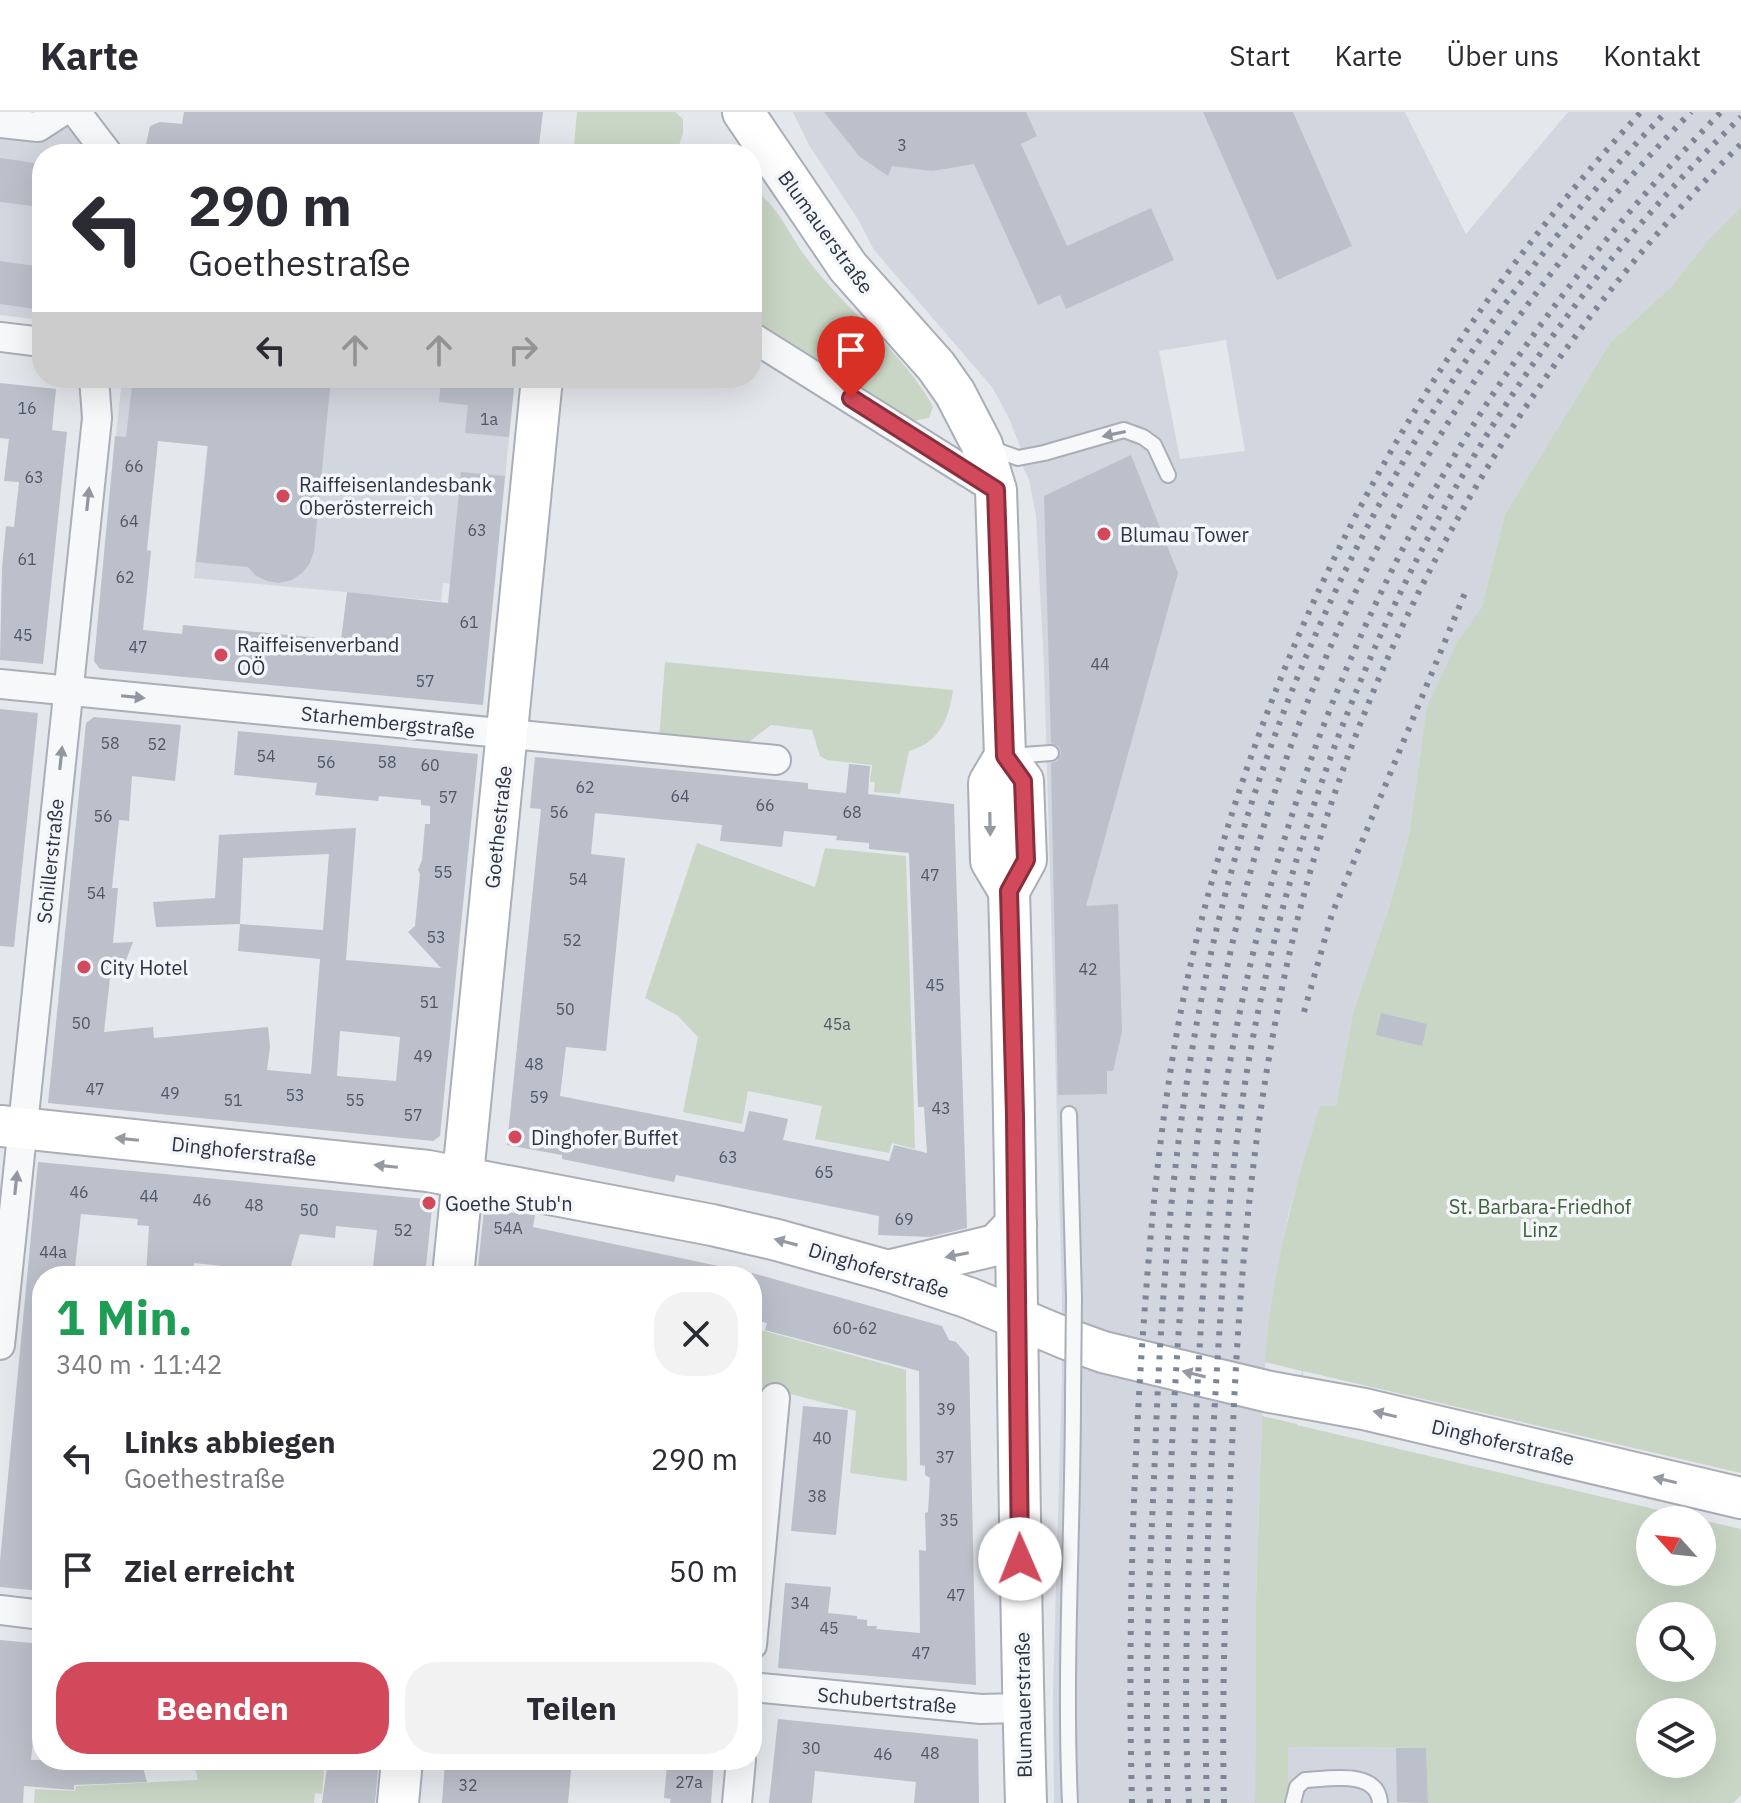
<!DOCTYPE html>
<html lang="de">
<head>
<meta charset="utf-8">
<style>
	:root { --surface:#fff; --page:#f2f2f3; --text:#2b2b33; --muted:#7c7c81; --line:#e1e1e2; --accent:#d1495b }
	body { margin:0; font-family:"IBM Plex Sans",sans-serif; background:var(--page); color:var(--text); height:100vh; display:flex; flex-direction:column; font-size:30px; white-space:nowrap }
	* { box-sizing:border-box; margin:0 }
	p { font-size:26px; color:var(--muted) }
	.icon { flex:none; width:44px; height:44px; fill:none; stroke:currentColor; stroke-width:2; stroke-linecap:round; stroke-linejoin:round }
	.map { position:relative; flex:1; overflow:hidden }
	.side { position:absolute; left:32px; top:1154px; width:730px; height:504px; display:flex; flex-direction:column; background:var(--surface); border-radius:32px; box-shadow:0 8px 32px #0002 }
	.side>* { flex:none }
	.guide { position:absolute; left:32px; top:32px; width:730px; height:244px; border-radius:32px; box-shadow:0 8px 32px #0002; background:#fff; color:var(--text); overflow:hidden }
	.needle { width:52px; rotate:297deg }
	.buttons { position:absolute; left:1636px; top:1394px; display:grid; gap:16px }
	.buttons a { display:grid; place-items:center; width:80px; height:80px; border-radius:50%; background:var(--surface); box-shadow:0 8px 32px #0002; font-size:40px }
	.pin { position:absolute; display:grid; place-items:center; width:68px; height:68px; color:#fff; margin:-82px -34px; border-radius:50% 50% 50% 0; rotate:-45deg; box-shadow:0 0 8px #0007 }
	.pin .icon { rotate:45deg }
	.me { position:absolute; width:88px; margin:-44px; rotate:359deg; stroke-linejoin:round; filter:drop-shadow(0 0 6px #0008) }
	.turn { display:flex; align-items:center; gap:28px; height:168px; padding:0 24px; font-size:36px }
	.turn .icon { width:104px; height:104px; stroke-width:2.5 }
	.turn b { display:block; font-size:56px; line-height:68px }
	.lanes { display:flex; align-items:center; height:76px; padding:0 24px; background:#0003; justify-content:center; gap:40px; direction:ltr }
	.lanes .off { opacity:.35 }
	.round { display:grid; place-items:center; flex:none; width:84px; height:84px; border-radius:32px; background:var(--page) }
	.summary { display:flex; align-items:center; justify-content:space-between; height:136px; padding:0 24px }
	h1 { font-size:48px; font-weight:700; line-height:60px; color:#1e9e55 }
	.cta { display:flex; gap:16px; margin-top:auto; padding:16px 24px }
	.cta a { flex:1; height:92px; border-radius:32px; background:var(--accent); color:#fff; font-size:32px; font-weight:700; line-height:92px; text-align:center }
	.cta a+a { background:var(--page); color:var(--text) }
	ul { padding:0; list-style:none }
	li { display:flex; align-items:center; gap:24px; height:112px; padding:0 24px }
	li div { flex:1 }
	li b { display:block; font-size:30px }
	li em { font-style:normal }
	header { display:flex; align-items:center; gap:48px; box-sizing:border-box; height:112px; padding:0 40px; background:var(--surface); border-bottom:2px solid var(--line) }
	header strong { font-size:38px }
	nav { display:flex; gap:44px; margin-inline-start:auto; font-size:28px }
	.map>svg:first-child { display:block }
	.built { fill:#d2d6de; fill-rule:evenodd }
	.green { fill:#c9d6c5; fill-rule:evenodd }
	.building { fill:#bbc0ca; fill-rule:evenodd }
	.lines { fill:none; stroke-linecap:round; stroke-linejoin:round }
	.lane-casing { stroke:#a9aeb7; stroke-width:18 }
	.street-casing { stroke:#a9aeb7; stroke-width:32 }
	.secondary-casing { stroke:#a9aeb7; stroke-width:44 }
	.lane { stroke:#f7f8fa; stroke-width:14 }
	.street { stroke:#f7f8fa; stroke-width:28 }
	.secondary { stroke:#fff; stroke-width:40 }
	.rail { stroke:#7d8696; stroke-width:6; stroke-dasharray:4 8; stroke-linecap:butt }
	.lane-bridge-casing { stroke:#a9aeb7; stroke-width:18; stroke-linecap:butt }
	.lane-bridge { stroke:#f7f8fa; stroke-width:14 }
	.oneway { fill:#9196a0 }
	.oneway2 { fill:#959aa2 }
	.route-casing { stroke:#882f3b; stroke-width:20 }
	.route { stroke:#d1495b; stroke-width:14 }
	.poi-dot { fill:#d1495b; stroke:#f4f6f9; stroke-width:3 }
	.labels { text-anchor:middle; dominant-baseline:central; stroke-width:7; stroke-linejoin:round; paint-order:stroke }
	.number-label { font-size:16px; fill:#4f5766 }
	.street-label { font-size:20px; fill:#2b3445; stroke:#f4f6f9 }
	.poi-label { font-size:20px; fill:#2b3445; stroke:#f4f6f9; text-anchor:start }
	.park-label { font-size:20px; fill:#3f6138; stroke:#f4f6f9 }
</style>
</head>
<body>
<header>
<strong>Karte</strong>
<nav><a>Start</a><a>Karte</a><a>Über uns</a><a>Kontakt</a></nav>
</header>
<div class="map">
<svg width="1741" height="1691" viewBox="0 0 1741 1691">
	<rect width="100%" height="100%" fill="#e4e7ec"/>
	<g class="built">
		<path d="M0 0H66L97 42H42V208L0 203Z"/>
		<path d="M793 0H1405L1466 122 1568 0H1741V95L1707 129 1673 173 1610 231 1505 402 1482 496 1458 529 1422 632 1409 723 1390 793 1353 901 1336 994H1320L1289 1100 1277 1160 1267 1227 1262 1304 1256 1487 1255 1691H1054L1053 1580 1062 1266V1182L1044 553 1036 404 1029 367 1018 346 1021 337 1009 306 992 275 874 138 859 109 809 33ZM1226 228 1245 339 1180 347 1159 239Z"/>
		<path d="M122 266H515L494 476 443 471 441 489 194 466 207 334 116 324Z"/>
		<path d="M1288 1635 1426 1636 1428 1691H1289Z"/>
	</g>
	<g class="green">
		<path d="M577 0H675L683 7V21L676 42H580V36L574 34Z"/>
		<path d="M752 78C776 89 789 123 805 144 843 196 897 234 930 289L933 295 929 306 913 309 752 212Z"/>
		<path d="M1741 95V1361L1303 1259 1297 1313 1701 1408H1650V1460H1702V1408L1741 1417V1683L1733 1691H1428L1426 1636 1288 1635 1289 1691H1255L1256 1487 1262 1304 1297 1312 1302 1259 1265 1250C1271 1162 1294 1077 1320 994H1336L1353 901 1390 793 1409 723 1427 595 1458 529 1482 495 1505 402 1610 231 1673 173 1707 129ZM1650 1504H1702V1556H1650ZM1650 1600H1702V1652H1650Z"/>
		<path d="M665 550 953 578C949 607 939 631 909 639L900 682 874 680 875 670H870L872 653 827 648 820 644 812 618 771 613 742 635 659 628Z"/>
		<path d="M697 731 815 775 825 736 906 744 915 1037 892 1031 889 1041 815 1027 822 994 748 979 742 1012 683 1000 698 925 678 904 645 886Z"/>
		<path d="M754 1216 906 1258 907 1369 850 1361 856 1299 752 1272Z"/>
		<path d="M193 1648H325L322 1682 315 1681 314 1691H34L35 1677 75 1679 76 1674 198 1668Z"/>
	</g>
	<g class="building">
		<path d="M184 0H543L538 42H403L354 37V42H144L150 14 160 10 182 12Z"/>
		<path d="M824 0H1026L1037 24 1021 32 1067 134 1151 96 1174 148 1066 197 1060 183 1038 193 974 52 932 59 892 54 888 64 859 44Z"/>
		<path d="M1203 0H1293L1352 134 1277 168Z"/>
		<path d="M0 46 42 52V95L0 90Z"/>
		<path d="M0 149 42 155 36 197 0 192Z"/>
		<path d="M133 266H331L314 439 310 451 302 461 292 468 279 471 267 469 256 464 248 455 196 450 208 334 158 329 147 438 151 439 143 518 182 522 183 513 341 528 347 480 448 491 461 360 505 364 483 593 100 557 94 549 115 324 126 325Z"/>
		<path d="M441 266H515L509 325 465 321 468 293 439 290Z"/>
		<path d="M0 271 56 277 52 318 67 320 43 552 0 548 2 456 6 414 14 415 19 370 4 369 9 327 0 326Z"/>
		<path d="M1131 343 1178 461 1086 794 1118 792 1122 920 1113 959H1107V982L1058 983 1051 651 1057 649 1061 641 1059 635 1051 631 1044 384Z"/>
		<path d="M0 597 38 601 14 835 0 834Z"/>
		<path d="M94 605 181 613 175 669 132 664 129 709 119 708 112 776H118L113 831 133 830 123 856 110 866 104 920 153 915 154 926 268 915 270 935 267 958 311 962 320 847 238 839 240 812 156 815 153 790 215 786 219 723 356 716 346 848 441 856 408 820 415 814 420 762 418 758 422 748 425 712H430V694L421 693V688L379 684 378 689 315 683 317 671 234 663 238 619 478 642 440 1024 433 1029 48 991 86 611ZM329 742 323 818 240 812 243 746ZM340 919 400 925 396 969 337 964Z"/>
		<path d="M535 645 808 671V677L846 681 849 652 870 654 868 682 954 692 967 1116 930 1125 878 1123 879 1104 676 1063 674 1070 562 1047V1043L507 1033 541 697 530 696ZM595 701 722 713 720 729 782 735 784 719 837 724 836 728 869 731V737L909 741 918 995H924L927 1041 894 1033 889 1049 783 1028 788 1007 765 1002 749 999 744 1020 560 984 566 935 606 939 625 746 591 742Z"/>
		<path d="M1381 901 1427 912 1422 934 1376 923Z"/>
		<path d="M38 1050 425 1087 432 1096 425 1164H372L377 1118 336 1114 335 1126 300 1122 288 1164H240L242 1156 194 1151 193 1164H146L149 1114 137 1113 138 1107 81 1102 74 1164H42V1479L0 1475V1449Z"/>
		<path d="M484 1098 535 1103 533 1115 723 1155 722 1164H477Z"/>
		<path d="M752 1161 942 1214 949 1228 956 1230 969 1245 976 1573 778 1556 785 1471 831 1475 828 1501 857 1504V1507L867 1508V1514H877L876 1517 920 1521 919 1438 926 1439 925 1401 928 1400 930 1366 925 1363V1354L920 1353 919 1259 765 1218 767 1211 752 1207Z"/>
		<path d="M803 1294 848 1298 836 1423 791 1419Z"/>
		<path d="M0 1528 42 1532V1580H38L31 1648H141L147 1670 74 1673V1678L24 1674 23 1691H0Z"/>
		<path d="M778 1607 978 1627 979 1691H914L916 1670 815 1659 812 1691H769Z"/>
		<path d="M1396 1636H1426L1428 1691 1397 1690Z"/>
		<path d="M328 1648H379L375 1691H322Z"/>
		<path d="M500 1648H572L568 1691H442L445 1650 500 1655Z"/>
		<path d="M679 1648H714L711 1691H670L671 1687 664 1686 667 1653 678 1654Z"/>
	</g>
	<g class="lines">
		<g class="lane-casing">
			<g id="lane">
				<path d="M990 336 1018 346 1044 341 1124 318 1143 325 1154 333 1168 363"/>
				<path d="M1011 644 1051 641"/>
				<path d="M1069 1002 1074 1186"/>
				<path d="M1070 1691C1064 1555 1073 1419 1073 1283"/>
				<path d="M1293 1691 1297 1675 1305 1668C1328 1667 1378 1657 1380 1691"/>
			</g>
		</g>
		<g class="street-casing">
			<g id="street">
				<path d="M76 0 108 42"/>
				<path d="M0 11 38 15 61 0"/>
				<path d="M0 225 42 230"/>
				<path d="M752 225 996 378"/>
				<path d="M0 572 776 648"/>
				<path d="M0 1233 97 306 94 266"/>
				<path d="M0 1498 42 1503"/>
				<path d="M752 1533 775 1286"/>
				<path d="M752 1575 981 1597 1023 1596"/>
				<path d="M737 1691 741 1648"/>
			</g>
		</g>
		<g class="secondary-casing">
			<g id="secondary">
				<path d="M743 0 848 155 936 254 955 281 982 333 996 378 1005 644 989 671 991 749 1009 779C1018 1083 1017 1387 1026 1691"/>
				<path d="M1005 644 1023 669 1026 748 1009 779"/>
				<path d="M0 1014 428 1059 712 1113 777 1128 888 1159 969 1186 1067 1227 1103 1240 1270 1280 1364 1297 1741 1386"/>
				<path d="M888 1159 996 1133 1016 1112"/>
				<path d="M453 1164 542 266"/>
				<path d="M398 1691 402 1648"/>
			</g>
		</g>
		<use href="#lane" class="lane"/>
		<use href="#street" class="street"/>
		<use href="#secondary" class="secondary"/>
		<g class="rail">
			<path d="M1304 900 1332 802 1467 476"/>
			<path d="M1132 1691C1128 1539 1132 1387 1142 1235 1152 1092 1165 948 1201 810 1279 504 1427 231 1641 0"/>
			<path d="M1150 1691C1143 1576 1150 1459 1155 1343 1162 1152 1178 958 1228 772 1303 487 1461 211 1666 0"/>
			<path d="M1168 1691C1164 1572 1167 1453 1172 1333 1180 1172 1193 1010 1228 851 1297 532 1463 233 1691 0"/>
			<path d="M1189 1691C1182 1569 1189 1446 1195 1323 1201 1205 1207 1084 1227 967 1292 593 1455 271 1721 0"/>
			<path d="M1207 1691C1203 1562 1206 1434 1214 1306 1222 1172 1230 1037 1257 905 1326 567 1493 246 1741 5"/>
			<path d="M1224 1691C1221 1565 1227 1439 1233 1313 1240 1157 1254 1001 1288 848 1355 543 1520 252 1741 32"/>
		</g>
		<g class="lane-bridge-casing">
			<path id="lane-bridge" d="M1073 1283 1074 1186"/>
		</g>
		<use href="#lane-bridge" class="lane-bridge"/>
	</g>
	<defs><path id="oneway-solid" d="M-6-.8H1V-3.2L6.5 0L1 3.2V.8H-6Z" transform="scale(2)"/></defs>
	<g class="oneway">
		<use href="#oneway-solid" transform="translate(1114 322) rotate(168)"/>
		<use href="#oneway-solid" transform="translate(88 387) rotate(-84)"/>
		<use href="#oneway-solid" transform="translate(133 585) rotate(6)"/>
		<use href="#oneway-solid" transform="translate(61 646) rotate(-84)"/>
		<use href="#oneway-solid" transform="translate(16 1071) rotate(-84)"/>
	</g>
	<g class="oneway2">
		<use href="#oneway-solid" transform="translate(990 712) rotate(89)"/>
		<use href="#oneway-solid" transform="translate(127 1027) rotate(-174)"/>
		<use href="#oneway-solid" transform="translate(386 1054) rotate(-174)"/>
		<use href="#oneway-solid" transform="translate(786 1130) rotate(-165)"/>
		<use href="#oneway-solid" transform="translate(957 1143) rotate(169)"/>
		<use href="#oneway-solid" transform="translate(1194 1262) rotate(-166)"/>
		<use href="#oneway-solid" transform="translate(1385 1302) rotate(-167)"/>
		<use href="#oneway-solid" transform="translate(1665 1368) rotate(-167)"/>
	</g>
	<g class="lines">
		<g class="route-casing">
			<path id="route" d="M851 286 996 378 1005 644 1023 669 1026 748 1009 779 1015 1004 1020 1447"/>
		</g>
		<use href="#route" class="route"/>
	</g>
	<g class="poi-dot">
		<circle cx="283" cy="384" r="8"/>
		<circle cx="1104" cy="422" r="8"/>
		<circle cx="221" cy="543" r="8"/>
		<circle cx="84" cy="855" r="8"/>
		<circle cx="515" cy="1025" r="8"/>
		<circle cx="429" cy="1091" r="8"/>
	</g>
	<g class="labels">
		<g class="number-label">
			<text x="902" y="33">3</text>
			<text x="27" y="296">16</text>
			<text x="489" y="307">1a</text>
			<text x="134" y="354">66</text>
			<text x="34" y="365">63</text>
			<text x="129" y="409">64</text>
			<text x="477" y="418">63</text>
			<text x="27" y="447">61</text>
			<text x="125" y="465">62</text>
			<text x="469" y="510">61</text>
			<text x="23" y="523">45</text>
			<text x="138" y="535">47</text>
			<text x="1100" y="552">44</text>
			<text x="425" y="569">57</text>
			<text x="110" y="631">58</text>
			<text x="157" y="632">52</text>
			<text x="266" y="644">54</text>
			<text x="326" y="650">56</text>
			<text x="387" y="650">58</text>
			<text x="430" y="653">60</text>
			<text x="585" y="675">62</text>
			<text x="680" y="684">64</text>
			<text x="448" y="685">57</text>
			<text x="765" y="693">66</text>
			<text x="559" y="700">56</text>
			<text x="852" y="700">68</text>
			<text x="103" y="704">56</text>
			<text x="443" y="760">55</text>
			<text x="930" y="763">47</text>
			<text x="578" y="767">54</text>
			<text x="96" y="781">54</text>
			<text x="436" y="825">53</text>
			<text x="572" y="828">52</text>
			<text x="1088" y="857">42</text>
			<text x="935" y="873">45</text>
			<text x="429" y="890">51</text>
			<text x="565" y="897">50</text>
			<text x="81" y="911">50</text>
			<text x="837" y="912">45a</text>
			<text x="423" y="944">49</text>
			<text x="534" y="952">48</text>
			<text x="95" y="977">47</text>
			<text x="170" y="981">49</text>
			<text x="295" y="983">53</text>
			<text x="539" y="985">59</text>
			<text x="233" y="988">51</text>
			<text x="355" y="988">55</text>
			<text x="941" y="996">43</text>
			<text x="413" y="1003">57</text>
			<text x="728" y="1045">63</text>
			<text x="824" y="1060">65</text>
			<text x="79" y="1080">46</text>
			<text x="149" y="1084">44</text>
			<text x="202" y="1088">46</text>
			<text x="254" y="1093">48</text>
			<text x="309" y="1098">50</text>
			<text x="904" y="1107">69</text>
			<text x="508" y="1116">54A</text>
			<text x="403" y="1118">52</text>
			<text x="53" y="1140">44a</text>
			<text x="855" y="1216">60-62</text>
			<text x="946" y="1297">39</text>
			<text x="822" y="1326">40</text>
			<text x="945" y="1345">37</text>
			<text x="817" y="1384">38</text>
			<text x="949" y="1408">35</text>
			<text x="956" y="1483">47</text>
			<text x="800" y="1491">34</text>
			<text x="829" y="1516">45</text>
			<text x="921" y="1541">47</text>
			<text x="811" y="1636">30</text>
			<text x="930" y="1641">48</text>
			<text x="883" y="1642">46</text>
			<text x="689" y="1670">27a</text>
			<text x="468" y="1673">32</text>
		</g>
		<g class="street-label">
			<text transform="translate(826 120) rotate(54)">Blumauerstraße</text>
			<text transform="translate(388 610) rotate(6)">Starhembergstraße</text>
			<text transform="translate(498 715) rotate(-84)">Goethestraße</text>
			<text transform="translate(50 749) rotate(-84)">Schillerstraße</text>
			<text transform="translate(244 1039) rotate(6)">Dinghoferstraße</text>
			<text transform="translate(879 1158) rotate(17)">Dinghoferstraße</text>
			<text transform="translate(1503 1330) rotate(13)">Dinghoferstraße</text>
			<text transform="translate(887 1588) rotate(5)">Schubertstraße</text>
			<text transform="translate(1023 1593) rotate(-91)">Blumauerstraße</text>
		</g>
		<g class="poi-label">
			<text x="299" y="372">Raiffeisenlandesbank<tspan x="299" dy="23">Oberösterreich</tspan></text>
			<text x="1120" y="422">Blumau Tower</text>
			<text x="237" y="532">Raiffeisenverband<tspan x="237" dy="23">OÖ</tspan></text>
			<text x="100" y="855">City Hotel</text>
			<text x="531" y="1025">Dinghofer Buffet</text>
			<text x="445" y="1091">Goethe Stub'n</text>
		</g>
		<g class="park-label">
			<text x="1540" y="1094">St. Barbara-Friedhof<tspan x="1540" dy="23">Linz</tspan></text>
		</g>
	</g>
</svg>
<div class="buttons">
<a><svg class="needle" viewBox="-14 -14 28 28"><path d="M0-13l5 13h-10z" fill="#e53935"/><path d="M0 13l5-13h-10z" fill="#7c7c81"/></svg></a>
<a><svg class="icon" aria-label="search" viewBox="0 0 24 24"><circle cx="10" cy="10" r="6"/><path d="M15 15l6 6"/></svg></a>
<a><svg class="icon" aria-label="layers" viewBox="0 0 24 24"><path d="M12 4l9 5-9 5-9-5zM3 14l9 5 9-5"/></svg></a>
</div>
<div class="pin" style="left:851px;top:286px;background:#d93025"><svg class="icon" aria-label="arrive" viewBox="0 0 24 24"><path d="M6 21V4h12l-3 4 3 4H6"/></svg></div>
<svg class="me" style="left:1020px;top:1447px" viewBox="-20 -20 40 40"><circle r="19" fill="#fff"/><path d="M0-13L10 11 0 6-10 11z" fill="#d1495b"/></svg>
<div class="guide">
<div class="turn"><svg class="icon" aria-label="left" viewBox="0 0 24 24"><path d="M17 20v-9H6M10 6l-5 5 5 5"/></svg><div><b>290 m</b>Goethestraße</div></div>
<div class="lanes"><svg class="icon" aria-label="left" viewBox="0 0 24 24"><path d="M17 20v-9H6M10 6l-5 5 5 5"/></svg><svg class="icon off" aria-label="ahead" viewBox="0 0 24 24"><path d="M12 20V5M6 11l6-6 6 6"/></svg><svg class="icon off" aria-label="ahead" viewBox="0 0 24 24"><path d="M12 20V5M6 11l6-6 6 6"/></svg><svg class="icon off" aria-label="right" viewBox="0 0 24 24"><path d="M7 20v-9h11M14 6l5 5-5 5"/></svg></div>
</div>
<section class="side">
<div class="summary"><div><h1>1 Min.</h1><p>340 m · 11:42</p></div><a class="round"><svg class="icon" aria-label="close" viewBox="0 0 24 24"><path d="M6 6l12 12M18 6L6 18"/></svg></a></div>
<ul>
<li><svg class="icon" aria-label="left" viewBox="0 0 24 24"><path d="M17 20v-9H6M10 6l-5 5 5 5"/></svg><div><b>Links abbiegen</b><p>Goethestraße</p></div><em>290 m</em></li>
<li><svg class="icon" aria-label="arrive" viewBox="0 0 24 24"><path d="M6 21V4h12l-3 4 3 4H6"/></svg><div><b>Ziel erreicht</b></div><em>50 m</em></li>
</ul>
<div class="cta"><a>Beenden</a><a>Teilen</a></div>
</section>
</div>
</body>
</html>
